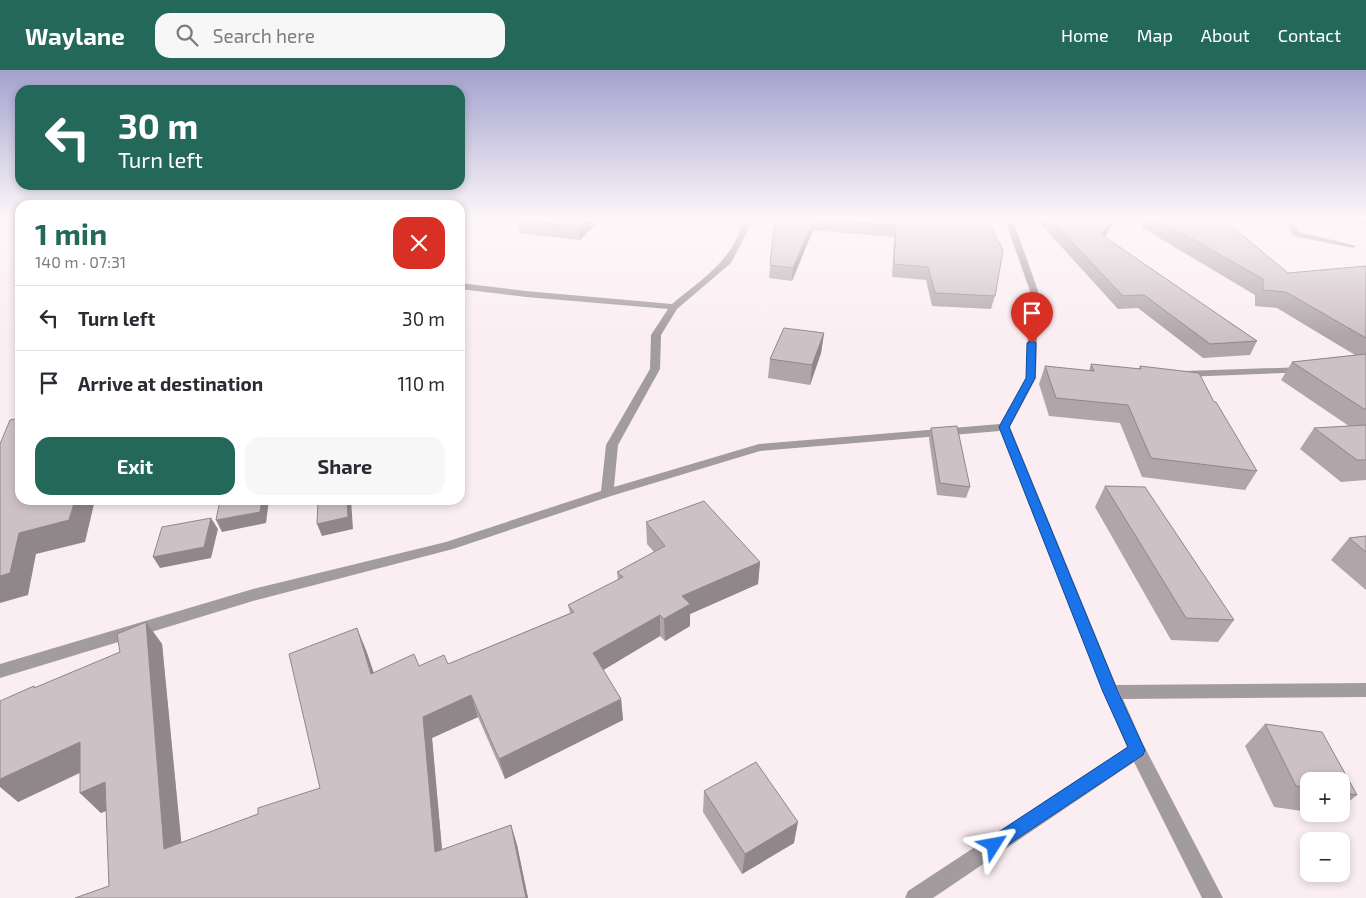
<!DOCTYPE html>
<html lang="en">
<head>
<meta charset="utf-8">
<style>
	:root { --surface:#fff; --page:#f7f7f7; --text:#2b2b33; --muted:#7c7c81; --line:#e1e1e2; --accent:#24685a }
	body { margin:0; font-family:"Exo 2",sans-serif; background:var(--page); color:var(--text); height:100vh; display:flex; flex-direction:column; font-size:19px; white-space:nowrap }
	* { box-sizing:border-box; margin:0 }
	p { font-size:16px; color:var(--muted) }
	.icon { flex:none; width:28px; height:28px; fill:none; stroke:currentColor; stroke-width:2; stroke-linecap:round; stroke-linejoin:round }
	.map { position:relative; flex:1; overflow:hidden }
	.side { position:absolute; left:15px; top:130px; width:450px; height:305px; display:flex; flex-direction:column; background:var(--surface); border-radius:15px; box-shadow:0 2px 8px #0003 }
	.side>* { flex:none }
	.banner { position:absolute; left:15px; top:15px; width:450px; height:105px; border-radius:15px; box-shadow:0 2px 8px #0003; background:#24685a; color:#fff; overflow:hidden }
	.buttons { position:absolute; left:1300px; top:702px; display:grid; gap:10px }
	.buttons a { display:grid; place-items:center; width:50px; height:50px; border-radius:10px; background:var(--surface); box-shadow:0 2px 8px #0003; font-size:25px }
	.pin { position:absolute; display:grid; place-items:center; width:42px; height:42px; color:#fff; margin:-51px -21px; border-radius:50% 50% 50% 0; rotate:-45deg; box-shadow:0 0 5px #0007 }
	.pin .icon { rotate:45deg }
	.me { position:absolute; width:55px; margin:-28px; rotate:56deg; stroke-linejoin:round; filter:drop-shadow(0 0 4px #0008) }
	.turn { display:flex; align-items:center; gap:18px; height:105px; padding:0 20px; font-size:22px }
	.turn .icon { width:65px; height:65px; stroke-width:2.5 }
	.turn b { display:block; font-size:35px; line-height:42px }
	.round { display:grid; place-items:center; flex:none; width:52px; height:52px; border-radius:15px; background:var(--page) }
	.head { display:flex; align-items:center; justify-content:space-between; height:85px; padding:0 20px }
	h1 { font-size:30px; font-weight:700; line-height:38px; color:var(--accent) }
	.cta { display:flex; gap:10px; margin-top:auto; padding:10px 20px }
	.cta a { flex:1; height:58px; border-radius:15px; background:var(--accent); color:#fff; font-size:20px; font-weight:700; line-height:58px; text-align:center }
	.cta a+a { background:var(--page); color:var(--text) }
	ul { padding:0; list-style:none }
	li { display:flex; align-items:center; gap:15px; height:65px; padding:0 20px; border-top:1px solid var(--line) }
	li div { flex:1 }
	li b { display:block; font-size:19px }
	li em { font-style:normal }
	header { display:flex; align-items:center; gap:30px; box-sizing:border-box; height:70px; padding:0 25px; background:var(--accent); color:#fff }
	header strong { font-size:24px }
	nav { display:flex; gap:28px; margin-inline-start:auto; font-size:18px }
	.search { width:350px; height:45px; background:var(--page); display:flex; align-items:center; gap:12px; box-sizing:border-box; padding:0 18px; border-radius:15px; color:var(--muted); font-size:19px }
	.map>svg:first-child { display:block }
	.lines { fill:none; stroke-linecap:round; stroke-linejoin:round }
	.minor { fill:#a29c9e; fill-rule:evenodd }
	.wall { fill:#b0a6a9 }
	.shaded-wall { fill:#90878a }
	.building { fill:#cdc1c5; stroke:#90878a }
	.route { fill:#1a73e8; stroke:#114b97 }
</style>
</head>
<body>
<header>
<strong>Waylane</strong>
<div class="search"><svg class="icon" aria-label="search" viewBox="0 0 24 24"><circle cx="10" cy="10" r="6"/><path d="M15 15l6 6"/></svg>Search here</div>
<nav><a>Home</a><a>Map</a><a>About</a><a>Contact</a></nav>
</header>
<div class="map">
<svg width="1366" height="828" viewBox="0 0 1366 828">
	<rect width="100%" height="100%" fill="#fbeef2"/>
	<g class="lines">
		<g class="minor">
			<path d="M742 150H750L749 158 731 193 677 239 661 265 660 299 618 375 614 417 759 374 1000 354 1026 308 1030 221 1005 150H1013L1038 221 1036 308 1010 357 1116 615 1366 613V627L1123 629 1143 674 1223 828H1202L1134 692 933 828H905L908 821 1127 677 1103 622 1000 361 760 381 611 426 453 479 253 531 0 608V594L253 519 446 472 601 421 606 375 650 299 651 265 668 239 526 227 460 219V213L526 221 672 234C699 211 737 188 742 150Z"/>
			<path d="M1284 150H1292L1299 162 1357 176 1353 178 1293 166Z"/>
			<path d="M1304 297 1309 300 1308 302 1184 307 1179 304 1184 301Z"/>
		</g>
	</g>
	<g class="wall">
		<path d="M518 150H600L580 170 520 163Z"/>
		<path d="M775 150H987L995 226 991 239 932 236 926 210 892 207 894 167 813 160 792 211 769 208Z"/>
		<path d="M1037 150H1114L1111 157 1105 167 1257 271 1250 285 1203 288 1138 238 1118 239Z"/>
		<path d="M1143 150H1224L1288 203 1366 196V410L1341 412 1300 379 1314 358 1349 356 1281 310 1292 292 1355 285 1277 238 1255 236V225L1141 157Z"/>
		<path d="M1354 150H1366V156Z"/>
		<path d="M824 263 821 283 810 315 768 308 770 289Z"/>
		<path d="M1091 294 1139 299 1140 296 1214 332 1257 401 1245 420 1142 407 1120 353 1049 346 1039 314 1045 296 1089 301Z"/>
		<path d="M931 358 970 417 966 428 937 425 929 369Z"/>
		<path d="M1105 416 1234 550 1218 572 1171 570 1095 437Z"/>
		<path d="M646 452 760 492 758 514 690 544V556L665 571 660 566 603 600 621 629 623 650 505 709 478 647 432 668 442 780 511 755 517 775 528 828H75L109 816 106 741 101 743 80 723V703L18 732 34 616 35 618 120 582 146 552 162 574 181 773 258 744 320 718 366 580 374 603 419 596 448 594 570 543 568 535 618 510 617 502 654 482 647 474Z"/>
		<path d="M1366 466V520L1331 490 1349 468Z"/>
		<path d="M1265 654 1322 662 1357 725 1341 738V711H1309V742L1274 737 1245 676Z"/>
		<path d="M704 721 794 773 742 804 703 742Z"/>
		<path d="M1321 744H1334L1332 745Z"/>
	</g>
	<g class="shaded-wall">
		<path d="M586 150H600L580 170 579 157Z"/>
		<path d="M815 150 813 160 792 211 793 198Z"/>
		<path d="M1113 150H1114L1111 157 1098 177 1102 165Z"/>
		<path d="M824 263 821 283 810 315 812 295Z"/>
		<path d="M75 430H95L85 472 36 484 28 525 0 533V506L19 463Z"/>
		<path d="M262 430H269L266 453 222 462 216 450Z"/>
		<path d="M347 430H351L353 459 322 466 317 454Z"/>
		<path d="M211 448 218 459 211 488 160 498 153 487Z"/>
		<path d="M760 492 758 514 690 544V556L665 571 664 549 682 526Z"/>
		<path d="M660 545V566L595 605 593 583Z"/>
		<path d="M146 552 162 574 184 799 164 779Z"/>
		<path d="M357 558 366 580 381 626 371 604Z"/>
		<path d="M471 625 478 647 432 668 444 802 435 782 423 647Z"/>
		<path d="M621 629 623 650 505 709 499 689Z"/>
		<path d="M80 672 100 693 18 732 0 717V709Z"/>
		<path d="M105 712 126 733 101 743 80 723Z"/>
		<path d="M798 752 794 773 742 804 745 784Z"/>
		<path d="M511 755 517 775 528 828H526Z"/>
	</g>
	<g class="building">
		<path d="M518 150H586L579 157Z"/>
		<path d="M775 150H814L793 198 770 195Z"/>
		<path d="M829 150H987L1003 180 995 226 935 223 928 197 894 194 896 156Z"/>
		<path d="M1051 150H1113L1102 165 1257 271 1210 274 1144 225 1123 226Z"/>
		<path d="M1159 150H1224L1288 203 1366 196V268L1286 222 1263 220V209Z"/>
		<path d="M784 258 824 263 812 295 770 289Z"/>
		<path d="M1366 284V339H1364L1292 292Z"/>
		<path d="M1091 294 1141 299 1140 296 1199 303 1214 332H1216L1257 401 1151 388 1128 335 1056 328 1045 296 1094 301Z"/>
		<path d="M20 348V430H75L69 450 19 463 10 503 0 506V374L10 350Z"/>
		<path d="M1366 355V390H1357L1314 358Z"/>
		<path d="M957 356 970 417 940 413 931 358Z"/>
		<path d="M1105 416 1145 417 1234 550 1186 548Z"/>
		<path d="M220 430H262L260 442 216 450Z"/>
		<path d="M318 430H347L348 447 317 454Z"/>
		<path d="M704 431 760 492 682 526 690 534 664 549 660 545 593 583 621 629 499 689 471 625 423 647 435 782 511 755 526 828H75L109 816 105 712 80 723V672L0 709V631L34 616V618L120 582 117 564 146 552 164 779 258 744V738L320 718 289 584 357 558 371 604 414 584 419 596 444 585 448 594 574 542 568 535 623 507 617 502 665 476 646 452Z"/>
		<path d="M211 448 204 477 153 487 162 457Z"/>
		<path d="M1366 466V482L1349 468Z"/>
		<path d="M1265 654 1322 662 1357 725 1341 722V711H1309V718L1296 716Z"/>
		<path d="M756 692 798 752 745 784 704 721Z"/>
	</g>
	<linearGradient id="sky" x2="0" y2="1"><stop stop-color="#a3a2ce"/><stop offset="0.56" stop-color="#fdf7f9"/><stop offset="1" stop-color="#fdf7f9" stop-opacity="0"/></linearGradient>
	<rect width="1366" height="266" fill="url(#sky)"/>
	<path class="route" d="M1032 270 1036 273 1035 308 1009 357 1118 622 1145 680 1143 685 994 784 988 781 985 775 988 769 1128 677 1103 622 999 357 1026 308 1027 273Z"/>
</svg>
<div class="buttons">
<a>+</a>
<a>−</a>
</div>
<div class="pin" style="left:1032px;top:273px;background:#d93025"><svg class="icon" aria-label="arrive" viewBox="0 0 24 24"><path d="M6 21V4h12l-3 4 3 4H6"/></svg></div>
<svg class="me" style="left:994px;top:775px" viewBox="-20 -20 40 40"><path d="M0-17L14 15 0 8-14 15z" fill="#1a73e8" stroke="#fff" stroke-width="4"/></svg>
<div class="banner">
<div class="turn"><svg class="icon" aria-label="left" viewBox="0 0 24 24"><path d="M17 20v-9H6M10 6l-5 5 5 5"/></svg><div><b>30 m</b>Turn left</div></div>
</div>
<section class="side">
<div class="head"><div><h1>1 min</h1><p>140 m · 07:31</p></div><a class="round" style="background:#d93025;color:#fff"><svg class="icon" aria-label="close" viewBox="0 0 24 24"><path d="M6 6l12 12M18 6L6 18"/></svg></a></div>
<ul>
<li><svg class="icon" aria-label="left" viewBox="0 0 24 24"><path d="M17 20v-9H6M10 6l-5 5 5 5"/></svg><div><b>Turn left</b></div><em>30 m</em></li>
<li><svg class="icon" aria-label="arrive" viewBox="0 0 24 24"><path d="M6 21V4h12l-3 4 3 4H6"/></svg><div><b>Arrive at destination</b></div><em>110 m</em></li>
</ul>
<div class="cta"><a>Exit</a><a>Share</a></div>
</section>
</div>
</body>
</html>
